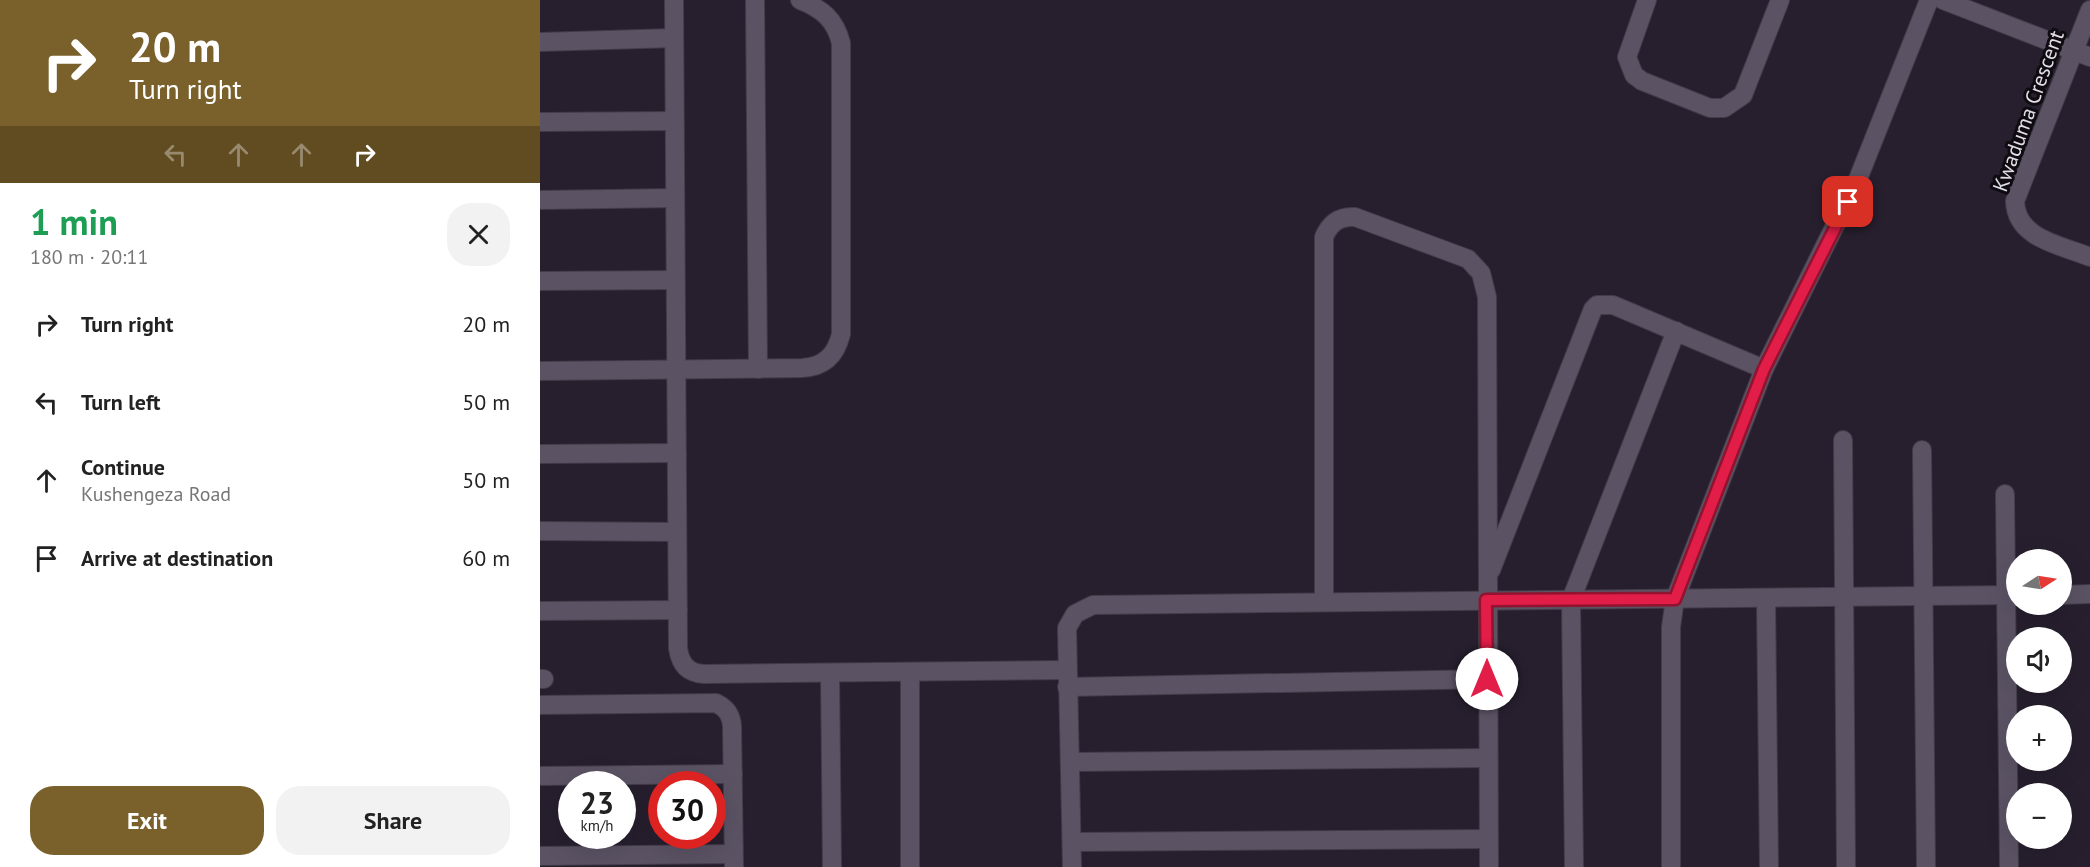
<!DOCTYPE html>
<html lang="en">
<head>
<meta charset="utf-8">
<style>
	:root { --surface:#fff; --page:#f2f2f2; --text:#222; --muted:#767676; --accent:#7a602b }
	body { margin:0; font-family:"PT Sans",sans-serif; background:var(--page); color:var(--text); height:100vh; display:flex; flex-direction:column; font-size:22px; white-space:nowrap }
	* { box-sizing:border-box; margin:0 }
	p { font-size:20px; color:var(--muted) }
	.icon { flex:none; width:33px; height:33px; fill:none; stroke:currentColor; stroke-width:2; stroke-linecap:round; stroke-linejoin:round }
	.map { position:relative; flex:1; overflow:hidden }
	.side { display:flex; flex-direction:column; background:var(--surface); width:540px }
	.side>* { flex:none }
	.banner { background:#7a602b; color:#fff; overflow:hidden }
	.needle { width:39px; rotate:78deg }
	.fabs { position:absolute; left:1466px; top:549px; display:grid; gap:12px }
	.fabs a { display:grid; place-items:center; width:66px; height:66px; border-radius:50%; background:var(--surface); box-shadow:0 6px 24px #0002; font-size:30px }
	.speed { position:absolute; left:18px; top:771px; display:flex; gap:12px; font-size:30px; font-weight:700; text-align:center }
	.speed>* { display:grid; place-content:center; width:78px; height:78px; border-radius:50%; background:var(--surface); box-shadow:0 6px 24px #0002; line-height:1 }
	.speed small { font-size:15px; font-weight:400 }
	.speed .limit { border:9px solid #d22; background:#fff; color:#111 }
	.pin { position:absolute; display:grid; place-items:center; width:51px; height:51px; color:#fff; margin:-26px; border-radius:12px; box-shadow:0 3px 9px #0006 }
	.me { position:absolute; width:66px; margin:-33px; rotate:0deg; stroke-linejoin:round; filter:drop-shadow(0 0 4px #0008) }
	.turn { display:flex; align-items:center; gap:21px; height:126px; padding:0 30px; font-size:27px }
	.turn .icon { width:78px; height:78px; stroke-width:2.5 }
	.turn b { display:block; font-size:42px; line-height:51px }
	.lanes { display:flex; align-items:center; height:57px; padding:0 30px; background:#0003; justify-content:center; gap:30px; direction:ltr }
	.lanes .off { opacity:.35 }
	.round { display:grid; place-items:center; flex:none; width:63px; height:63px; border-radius:24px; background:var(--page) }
	.summary { display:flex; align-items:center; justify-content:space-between; height:102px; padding:0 30px }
	h1 { font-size:36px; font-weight:800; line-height:45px; color:#1e9e55 }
	.primary-button { display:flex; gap:12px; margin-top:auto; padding:12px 30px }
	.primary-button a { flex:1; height:69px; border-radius:24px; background:var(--accent); color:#fff; font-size:24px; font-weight:800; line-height:69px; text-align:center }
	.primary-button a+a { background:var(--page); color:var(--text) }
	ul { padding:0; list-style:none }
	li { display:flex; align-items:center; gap:18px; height:78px; padding:0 30px }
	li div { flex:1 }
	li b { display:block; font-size:22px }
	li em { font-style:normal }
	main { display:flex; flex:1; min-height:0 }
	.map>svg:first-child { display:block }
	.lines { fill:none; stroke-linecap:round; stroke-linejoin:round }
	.minor-casing { stroke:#423c48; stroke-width:20 }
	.minor { stroke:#5b5364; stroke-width:18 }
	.route-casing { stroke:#92132f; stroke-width:15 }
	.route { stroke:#e11d48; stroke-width:10 }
	.labels { text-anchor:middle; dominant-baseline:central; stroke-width:6; stroke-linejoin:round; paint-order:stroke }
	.street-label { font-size:21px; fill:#e2dde7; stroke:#0e0b11 }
</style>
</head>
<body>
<main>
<section class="side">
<div class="banner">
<div class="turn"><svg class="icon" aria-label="right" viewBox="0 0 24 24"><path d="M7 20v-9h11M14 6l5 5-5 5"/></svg><div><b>20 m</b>Turn right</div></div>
<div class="lanes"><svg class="icon off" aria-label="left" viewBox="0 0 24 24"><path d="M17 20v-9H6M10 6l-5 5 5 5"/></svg><svg class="icon off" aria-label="ahead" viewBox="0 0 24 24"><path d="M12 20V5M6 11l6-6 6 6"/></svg><svg class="icon off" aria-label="ahead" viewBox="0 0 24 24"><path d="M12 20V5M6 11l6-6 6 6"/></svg><svg class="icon" aria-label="right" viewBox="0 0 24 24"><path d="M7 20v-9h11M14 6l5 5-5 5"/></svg></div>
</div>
<div class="summary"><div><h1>1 min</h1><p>180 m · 20:11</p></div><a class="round"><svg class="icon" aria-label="close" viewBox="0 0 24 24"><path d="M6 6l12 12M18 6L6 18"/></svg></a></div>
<ul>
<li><svg class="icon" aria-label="right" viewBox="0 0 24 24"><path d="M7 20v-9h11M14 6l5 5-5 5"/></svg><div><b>Turn right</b></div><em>20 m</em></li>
<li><svg class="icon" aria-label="left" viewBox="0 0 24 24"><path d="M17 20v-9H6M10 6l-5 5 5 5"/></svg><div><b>Turn left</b></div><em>50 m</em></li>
<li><svg class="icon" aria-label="ahead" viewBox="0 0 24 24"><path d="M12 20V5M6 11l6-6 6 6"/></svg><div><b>Continue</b><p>Kushengeza Road</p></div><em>50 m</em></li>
<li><svg class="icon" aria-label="arrive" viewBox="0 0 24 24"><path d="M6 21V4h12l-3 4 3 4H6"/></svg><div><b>Arrive at destination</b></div><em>60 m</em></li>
</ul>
<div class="primary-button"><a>Exit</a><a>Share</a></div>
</section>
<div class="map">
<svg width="1550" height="867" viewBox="0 0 1550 867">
	<rect width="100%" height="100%" fill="#271f2e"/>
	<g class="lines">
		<g class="minor-casing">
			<g id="minor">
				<path d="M134 0 138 648C140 663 147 673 164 674L526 670"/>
				<path d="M215 0 218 369"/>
				<path d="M1107 0 1087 57 1094 75 1102 81 1170 108H1184L1203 95 1240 0"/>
				<path d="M1403 0 1550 57"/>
				<path d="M1550 10 1475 201C1476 239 1521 245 1550 257"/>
				<path d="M0 42 134 38"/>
				<path d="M0 122 134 121"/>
				<path d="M0 200 135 198"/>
				<path d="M0 281 135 280"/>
				<path d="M0 371 262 368C284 367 296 355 301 334V43C295 19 282 9 260 0"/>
				<path d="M1303 440 1306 867"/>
				<path d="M1382 450 1386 867"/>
				<path d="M0 454 137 453"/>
				<path d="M1465 494 1469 867"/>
				<path d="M0 531 137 532"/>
				<path d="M951 570 1053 309 1057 305H1073L1224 369"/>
				<path d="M1521 595 1550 594"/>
				<path d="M1226 598 1229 867"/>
				<path d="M784 602V237C790 223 799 216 815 217L928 259 941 273 947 297 949 867"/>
				<path d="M0 611 138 610"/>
				<path d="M290 673 292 867"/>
				<path d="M370 673V867"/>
				<path d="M0 679H4"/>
				<path d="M527 687 947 679"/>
				<path d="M0 705 176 703C186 708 191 714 192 726L194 867"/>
				<path d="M530 762 948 758"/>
				<path d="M0 776 193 774"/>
				<path d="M532 842 948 839"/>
				<path d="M0 856 193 854"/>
				<path d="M532 867 527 628 535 614 553 605 1476 595"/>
				<path d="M1034 867 1031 600 1136 331"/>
				<path d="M1131 867V627L1135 599 1224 369 1318 179 1389 0"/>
			</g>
		</g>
		<use href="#minor" class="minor"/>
	</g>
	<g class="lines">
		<g class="route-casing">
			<path id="route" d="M947 679 946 600 1135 599 1224 369 1308 202"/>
		</g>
		<use href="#route" class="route"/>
	</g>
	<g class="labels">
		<g class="street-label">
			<text transform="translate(1488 111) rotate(-70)">Kwaduma Crescent</text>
		</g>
	</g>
</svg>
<div class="fabs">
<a><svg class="needle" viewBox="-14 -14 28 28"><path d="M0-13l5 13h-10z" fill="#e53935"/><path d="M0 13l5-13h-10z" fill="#767676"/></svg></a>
<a><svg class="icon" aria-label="sound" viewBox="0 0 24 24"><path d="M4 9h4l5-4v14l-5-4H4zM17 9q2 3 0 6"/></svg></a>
<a>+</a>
<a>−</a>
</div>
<div class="speed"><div>23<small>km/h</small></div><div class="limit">30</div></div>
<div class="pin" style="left:1308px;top:202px;background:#d93025"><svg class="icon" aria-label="arrive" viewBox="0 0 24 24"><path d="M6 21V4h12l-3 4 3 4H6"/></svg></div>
<svg class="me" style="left:947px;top:679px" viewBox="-20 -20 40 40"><circle r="19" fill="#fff"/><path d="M0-13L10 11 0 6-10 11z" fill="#e11d48"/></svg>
</div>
</main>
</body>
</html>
